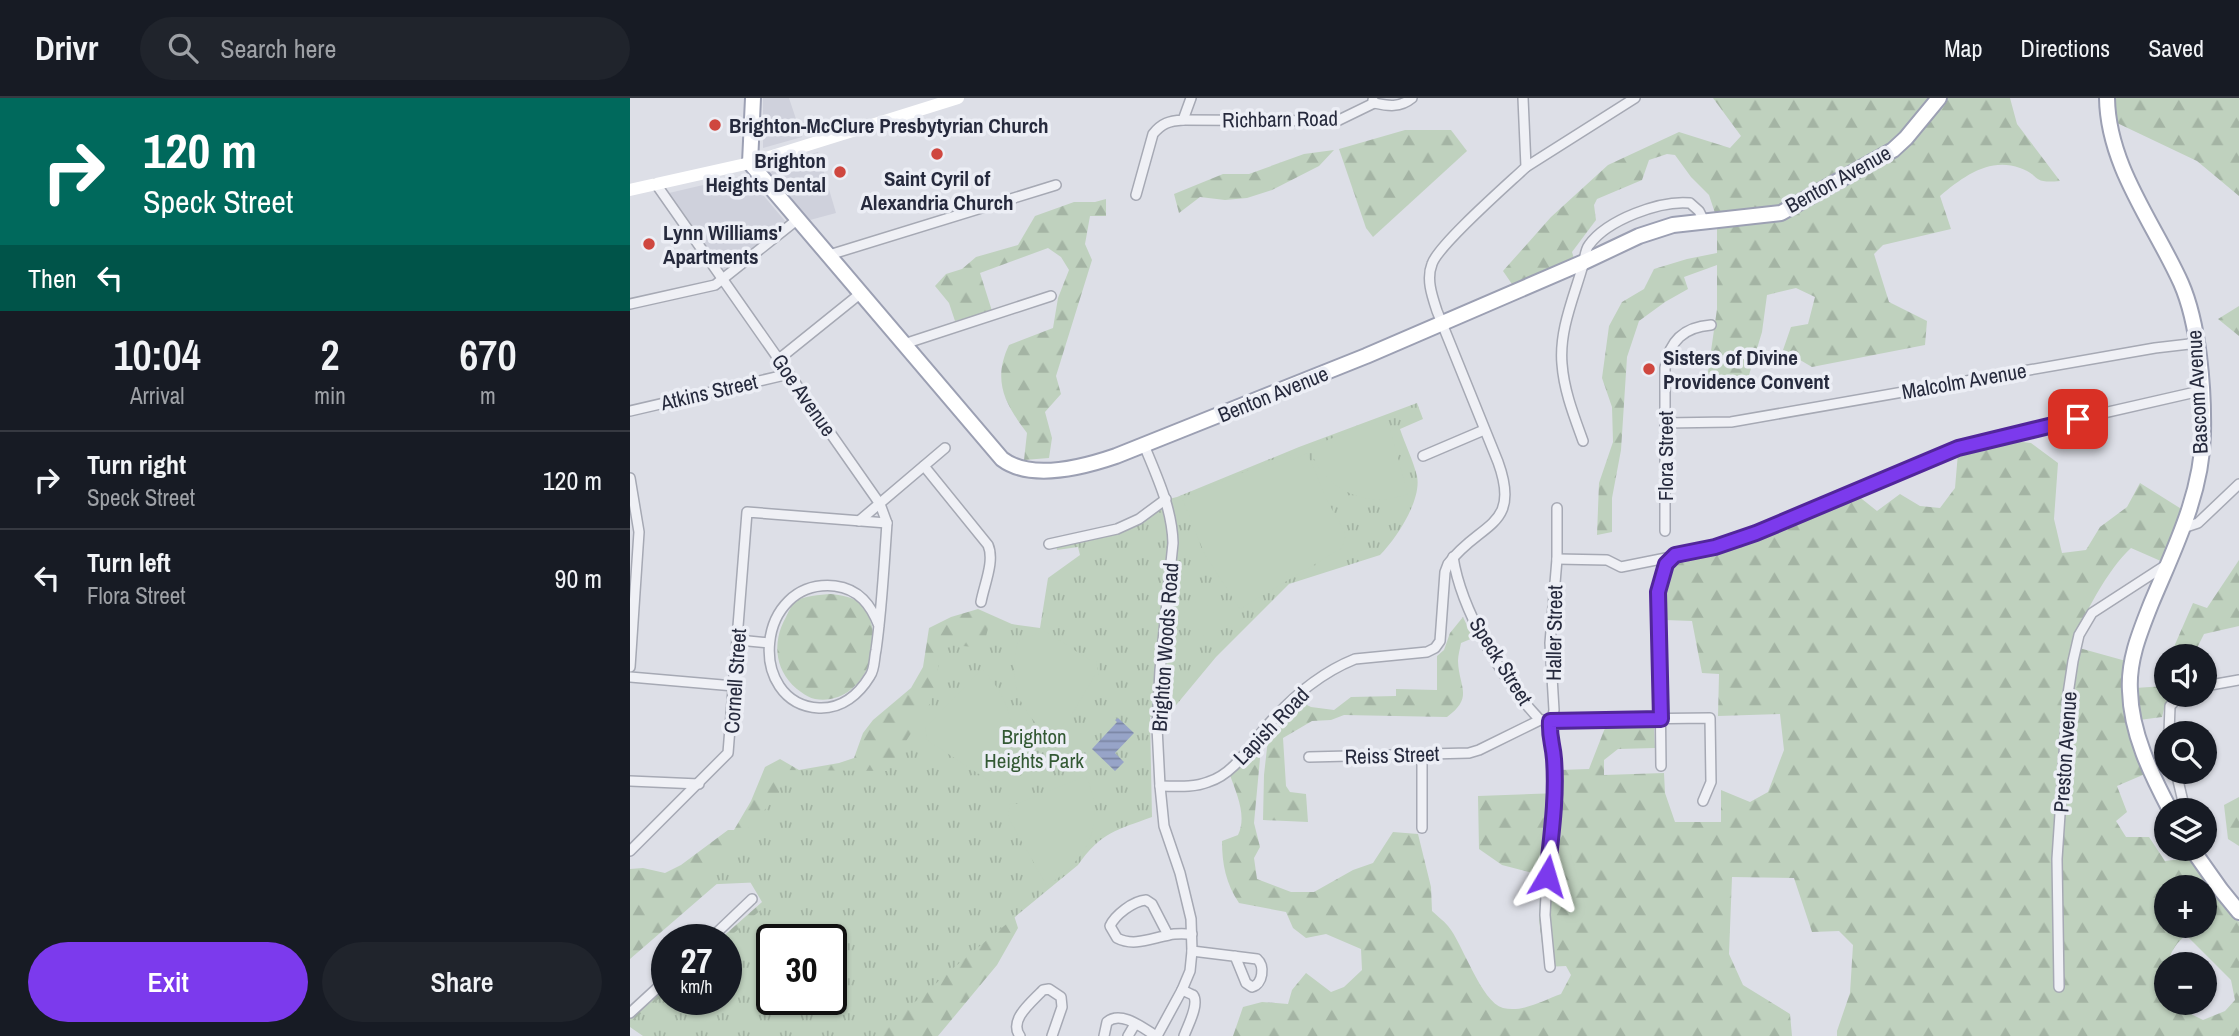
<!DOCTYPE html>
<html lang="en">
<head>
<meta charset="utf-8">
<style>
	:root { --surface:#171b24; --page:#20242c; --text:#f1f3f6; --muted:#9ea1a6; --line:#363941; --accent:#7c3aed }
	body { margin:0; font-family:"Archivo Narrow",sans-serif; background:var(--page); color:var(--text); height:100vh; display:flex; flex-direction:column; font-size:26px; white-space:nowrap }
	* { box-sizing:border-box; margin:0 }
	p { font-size:23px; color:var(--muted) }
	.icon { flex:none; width:38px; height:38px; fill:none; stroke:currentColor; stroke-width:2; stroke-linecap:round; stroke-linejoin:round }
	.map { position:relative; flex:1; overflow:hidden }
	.drawer { display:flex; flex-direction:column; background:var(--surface); width:630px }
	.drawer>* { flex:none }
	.hud { background:#00695c; color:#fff; overflow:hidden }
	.controls { position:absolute; left:1524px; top:546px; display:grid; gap:14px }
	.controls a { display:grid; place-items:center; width:63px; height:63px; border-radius:50%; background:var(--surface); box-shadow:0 2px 5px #0004; font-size:35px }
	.speed { position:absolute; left:21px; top:826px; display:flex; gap:14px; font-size:35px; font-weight:700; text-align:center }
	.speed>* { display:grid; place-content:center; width:91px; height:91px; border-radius:50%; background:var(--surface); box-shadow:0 2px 5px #0004; line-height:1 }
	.speed small { font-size:18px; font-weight:400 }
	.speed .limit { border:4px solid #111; border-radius:10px; background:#fff; color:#111 }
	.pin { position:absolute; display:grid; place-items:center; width:60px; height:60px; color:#fff; margin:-30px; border-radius:14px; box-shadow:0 4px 10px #0006 }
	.me { position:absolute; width:77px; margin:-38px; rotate:7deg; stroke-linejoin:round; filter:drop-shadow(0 0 5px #0008) }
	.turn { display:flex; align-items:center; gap:24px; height:147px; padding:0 28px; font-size:32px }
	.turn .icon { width:91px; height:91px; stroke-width:2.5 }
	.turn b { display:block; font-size:49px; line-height:60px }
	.then { display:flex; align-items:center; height:66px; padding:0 28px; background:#0003; gap:14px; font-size:26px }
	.eta { display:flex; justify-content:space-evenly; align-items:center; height:119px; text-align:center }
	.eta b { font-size:42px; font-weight:600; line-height:49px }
	.primary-button { display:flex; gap:14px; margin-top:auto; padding:14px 28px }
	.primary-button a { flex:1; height:80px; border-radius:42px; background:var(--accent); color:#fff; font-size:28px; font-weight:600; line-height:80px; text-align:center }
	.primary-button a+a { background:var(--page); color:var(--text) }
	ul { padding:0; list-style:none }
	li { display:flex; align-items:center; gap:21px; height:98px; padding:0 28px; border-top:2px solid var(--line) }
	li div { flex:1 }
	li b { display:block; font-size:26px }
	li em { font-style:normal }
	header { display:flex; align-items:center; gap:42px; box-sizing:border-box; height:98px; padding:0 35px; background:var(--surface); border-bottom:2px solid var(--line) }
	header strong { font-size:33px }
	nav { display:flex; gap:38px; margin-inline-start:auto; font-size:24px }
	.search { width:490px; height:63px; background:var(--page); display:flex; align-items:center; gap:18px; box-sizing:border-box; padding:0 24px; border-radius:38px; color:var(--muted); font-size:26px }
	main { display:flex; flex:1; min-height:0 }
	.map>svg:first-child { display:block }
	.built { fill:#cfd1dc }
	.forest { fill:url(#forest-firs); fill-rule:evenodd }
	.park { fill:url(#park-tufts); fill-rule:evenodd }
	.pitch { fill:#bfd1be }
	.water { fill:url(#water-rules) }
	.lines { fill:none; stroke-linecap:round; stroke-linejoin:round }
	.street-casing { stroke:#a6a9b4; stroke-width:12 }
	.primary-casing { stroke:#9ca0b3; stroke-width:18 }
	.street { stroke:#eff0f5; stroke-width:9 }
	.secondary { stroke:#fff; stroke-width:12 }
	.primary { stroke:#fff; stroke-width:14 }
	.route-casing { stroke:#51269a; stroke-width:18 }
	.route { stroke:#7c3aed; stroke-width:12 }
	.poi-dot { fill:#cf473f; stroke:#eceef5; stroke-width:2.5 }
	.labels { text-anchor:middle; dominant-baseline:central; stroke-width:7; stroke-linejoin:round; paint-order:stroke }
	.street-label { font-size:21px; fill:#262a3d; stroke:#eceef5 }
	.poi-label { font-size:21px; font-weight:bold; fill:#262a3d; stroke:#eceef5; text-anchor:start }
	.park-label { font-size:21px; fill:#335934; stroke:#eceef5 }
</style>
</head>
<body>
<header>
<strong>Drivr</strong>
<div class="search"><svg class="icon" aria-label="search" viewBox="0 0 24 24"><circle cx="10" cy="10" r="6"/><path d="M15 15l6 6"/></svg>Search here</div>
<nav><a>Map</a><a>Directions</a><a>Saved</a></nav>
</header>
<main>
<section class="drawer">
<div class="hud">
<div class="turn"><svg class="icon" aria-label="right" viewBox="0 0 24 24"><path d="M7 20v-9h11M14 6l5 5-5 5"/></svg><div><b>120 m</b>Speck Street</div></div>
<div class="then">Then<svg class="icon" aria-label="left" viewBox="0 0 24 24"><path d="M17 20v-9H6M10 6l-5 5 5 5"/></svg></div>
</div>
<div class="eta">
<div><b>10:04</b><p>Arrival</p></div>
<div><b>2</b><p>min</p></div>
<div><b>670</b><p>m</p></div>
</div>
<ul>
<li><svg class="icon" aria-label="right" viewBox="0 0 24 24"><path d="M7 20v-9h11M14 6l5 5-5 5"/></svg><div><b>Turn right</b><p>Speck Street</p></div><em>120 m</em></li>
<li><svg class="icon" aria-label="left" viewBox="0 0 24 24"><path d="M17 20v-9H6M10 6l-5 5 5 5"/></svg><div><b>Turn left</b><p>Flora Street</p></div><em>90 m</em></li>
</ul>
<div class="primary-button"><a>Exit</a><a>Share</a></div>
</section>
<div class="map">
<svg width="1609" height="938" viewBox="0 0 1609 938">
	<defs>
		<pattern id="forest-firs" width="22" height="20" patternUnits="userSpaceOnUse" patternTransform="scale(1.75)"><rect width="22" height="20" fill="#bfd1be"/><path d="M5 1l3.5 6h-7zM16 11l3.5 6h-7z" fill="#a4b4a4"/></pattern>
		<pattern id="park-tufts" width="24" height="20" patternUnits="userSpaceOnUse" patternTransform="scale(1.75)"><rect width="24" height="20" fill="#bfd1be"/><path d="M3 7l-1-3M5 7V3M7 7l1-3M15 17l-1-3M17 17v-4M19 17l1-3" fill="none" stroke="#a4b4a4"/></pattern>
		<pattern id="water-rules" width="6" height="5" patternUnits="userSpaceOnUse" patternTransform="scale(1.75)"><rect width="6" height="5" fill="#97a4c8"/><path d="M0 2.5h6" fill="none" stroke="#7b86a4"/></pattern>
	</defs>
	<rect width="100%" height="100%" fill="#dddfe7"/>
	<g class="built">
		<path d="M133 0H159L172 39 133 50Z"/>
		<path d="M188 54 206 115 180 122 139 75 140 70Z"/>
		<path d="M116 77 155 123 96 176 39 95Z"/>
	</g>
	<g class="forest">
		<path d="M1083 0H1380L1387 26 1430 83C1401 86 1411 77 1390 70 1359 59 1333 79 1310 98L1321 131 1253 147 1244 156 1259 204 1297 223 1295 247 1182 269 1153 252 1161 229 1178 226 1185 199 1166 190 1137 197 1132 234 1119 277 1077 281 1087 211V167L1054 179 1058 191 1035 204 1009 223 997 259 991 352 982 400V434L967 437 969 385 983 344 982 309 972 280 979 228 992 204 1014 191 1024 171 1057 161 1087 155V121L1079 97 1061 79 1045 57 1037 56 1019 62 1012 82 967 101 964 107 966 122 942 154 946 167 886 192 873 173 921 119 978 67 1049 34 1100 50 1111 38Z"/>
		<path d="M1484 0H1609V98L1567 63 1485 24Z"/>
		<path d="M775 32H821L837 53 743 139 736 130 709 51Z"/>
		<path d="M704 52 689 68 642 92 617 100 595 102 570 99 549 115 544 96 593 76H619L674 56Z"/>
		<path d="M476 101V118H460L455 146 462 162 426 278 431 296 415 314 422 340 419 360 394 362 397 335C375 306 362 283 379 247L423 230 428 200 439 172 431 159 418 150 350 175 362 213 325 223 319 205 305 188 316 176 332 171 346 159 388 147 405 118 444 104H465Z"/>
		<path d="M1609 208V238L1588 221Z"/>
		<path d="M1385 343 1401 345 1428 365 1424 421 1432 455 1456 452 1470 429 1497 409 1510 385 1553 412 1533 464 1501 450C1478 471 1452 519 1442 548L1496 563 1515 676 1487 688 1497 714 1486 723 1496 739H1519L1535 763 1559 760 1609 824V938H1207V933L1220 895 1223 847 1209 833 1182 834 1164 780 1102 779 1099 856 1113 887 1160 916 1162 938H603L613 909 632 904 658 906 662 892 676 875 701 894 714 889 732 872 731 851 696 836 676 840 663 830 656 814 609 805C596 786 592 766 592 743L608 737C617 718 607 697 600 677L632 639 624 725 630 749 624 760 627 781 661 794H684L723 772 743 765 763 734 788 736 801 789 802 813C807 818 813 822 818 828 832 844 851 904 873 910 892 915 914 902 931 896L941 877 936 868 915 869 909 822 911 777 872 767 849 751 848 698 929 695V672L959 671 975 630 1024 629 1025 650 988 651 974 662V677L1034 675 1035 695 1045 724H1091V692L1120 704 1138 694 1154 652 1150 616 1088 618 1089 576 1072 575 1062 523 1035 522C1033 494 1032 485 1049 462 1111 453 1169 422 1227 397L1247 413 1270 396 1290 408 1310 410 1325 390 1328 355ZM1536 789H1575V828H1536ZM1556 837 1601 882 1605 902 1595 913 1573 922 1561 916 1554 905H1536C1536 877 1533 856 1556 837Z"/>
		<path d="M1609 462V528L1574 536 1563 558H1540L1563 505 1577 510Z"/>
		<path d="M201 496C210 497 224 499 231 506 261 541 234 609 185 601 180 600 175 597 171 594 145 576 141 545 156 519 158 515 161 508 164 505 173 497 190 497 201 496Z"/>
		<path d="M348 511 384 527 142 842 88 938H13L0 929V921L37 888V901H96V842H89L132 804 119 782 89 784 0 861V771L13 770 35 775 51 767 98 732H104L121 703 135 669 150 661 169 672 209 665 224 660 233 635 243 622 281 590 293 569 299 530 321 519Z"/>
		<path d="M833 519 843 540 831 545C830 551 828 557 828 563 829 590 844 599 817 619L714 617 701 622 682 623 653 640 656 688 660 694 676 696 678 724 633 722 634 677 639 632 656 625 675 606 681 609 704 612 721 599 766 598V591L807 592V558L814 552 820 535Z"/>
		<path d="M1536 572V597H1541L1535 607 1532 619 1509 622 1505 590 1535 588Z"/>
		<path d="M1609 699V748L1598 741 1594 707Z"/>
		<path d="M380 805 388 830 367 867 308 938H106L142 901H201Z"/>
	</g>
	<path class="park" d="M787 305 793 321 770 331C775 346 783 362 787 378 792 402 766 441 750 457L659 486 586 559 537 618 520 619 522 719C487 732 471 734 448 767L334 861 246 938H17L1 924 37 894V901H96V842L133 810 135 784 67 787 149 696 150 672 257 673 301 604 313 546 353 550 360 523 410 530 418 480 450 457 448 449 427 452 425 439C449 437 474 434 497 424 517 414 523 404 547 399L669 349ZM142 842H201V901H142Z"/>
	<g class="pitch">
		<path d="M748 321 759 328 778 396C770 398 760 401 751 402 721 402 685 381 681 349Z"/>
		<path d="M659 355 662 362 677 355 699 406 716 436 712 450 610 511 575 457 552 400Z"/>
		<path d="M571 500 595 528 578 543 554 514Z"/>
		<path d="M415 533 461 563H466L469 577H465L444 613 423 639C390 618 377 583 388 544L394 540Z"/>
		<path d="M352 571C385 606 390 639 367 682L361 684 297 642 295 630Z"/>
		<path d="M456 678C477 727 458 760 417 788L378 719 380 705 386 706Z"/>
	</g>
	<path class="water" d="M488 620 504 635 485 655 494 664 485 673 462 651 487 624 485 622Z"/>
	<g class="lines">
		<g class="street-casing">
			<g id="street">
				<path d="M743 2 744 5C758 8 770 10 782 0"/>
				<path d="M553 22 707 23 744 5"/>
				<path d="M896 69 1005 0"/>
				<path d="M26 86 250 406 257 425C254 467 252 510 246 552 244 560 245 571 240 578 229 596 212 611 189 610 116 606 125 480 205 488 229 491 241 507 249 528"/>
				<path d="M506 97 523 36C532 25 539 23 553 22L561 0"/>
				<path d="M199 157 426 87"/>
				<path d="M0 206 85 187 168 121"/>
				<path d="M274 246 421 198"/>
				<path d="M149 261 231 195"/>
				<path d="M0 313 159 276"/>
				<path d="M1035 325 1101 324 1525 250 1568 245"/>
				<path d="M953 343C944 318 934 293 932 266 929 232 944 199 953 167 955 160 955 152 959 147 977 122 1030 102 1060 105L1069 113 1074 123"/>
				<path d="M514 347C527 379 542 410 543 445L530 572 527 629 530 688 534 728 550 775 561 821 562 853 560 873 552 892 527 938"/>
				<path d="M793 358 854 332"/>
				<path d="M294 368 358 447C365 463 354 487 351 504"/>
				<path d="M0 380 9 434 0 569"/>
				<path d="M229 423 315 350"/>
				<path d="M1553 430 1568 425 1609 386"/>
				<path d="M1035 433V270C1039 243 1054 229 1081 227"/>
				<path d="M419 446 487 431 509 421 536 401"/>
				<path d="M823 459C831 512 873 583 910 622L1080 620 1081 684 1073 703"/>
				<path d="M927 461 977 462 991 469 1071 453 1126 435 1343 345 1570 293"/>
				<path d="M108 542 139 545"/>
				<path d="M0 579 104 588"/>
				<path d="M1575 588 1609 582"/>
				<path d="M1539 635 1540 608 1551 597"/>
				<path d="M792 656V730"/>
				<path d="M679 659 839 655 849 652 910 622"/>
				<path d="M1031 668 1029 494 1036 466 1045 457"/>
				<path d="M1546 674 1555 712"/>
				<path d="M0 683 69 686"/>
				<path d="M530 688C545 688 563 690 578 684 604 676 619 649 636 629 660 601 690 575 725 561L797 554 805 550 810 543 815 474 818 466C849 424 892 430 868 364L807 213C802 198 796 181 802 166 808 147 878 86 896 69L893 0"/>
				<path d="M0 753 98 655 117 414 257 425"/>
				<path d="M538 837 522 806 516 802C503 803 485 817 480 828L487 840C504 849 522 840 539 837 546 835 555 836 562 836"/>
				<path d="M79 842 122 801"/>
				<path d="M562 853 627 861C635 868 633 886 622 889L616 885 605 858"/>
				<path d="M920 869 915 817 917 778 924 716V659L919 640 924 612 920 545 927 461V410"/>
				<path d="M1429 889 1427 761 1438 596 1443 563 1449 537 1462 515 1536 467"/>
				<path d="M552 892C553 892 562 897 563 897 570 906 557 929 554 938"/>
				<path d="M0 915 37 881"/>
				<path d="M390 938C378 922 402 904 413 892L419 891 431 899 432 909 422 938"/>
				<path d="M474 938 477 924C491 912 513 930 526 938"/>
				<path d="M498 938 505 926"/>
			</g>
		</g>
		<g class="primary-casing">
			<g id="primary">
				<path d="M123 0 120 65 372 361C401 383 454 369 486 358L736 258 954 164 1009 138 1043 127 1151 115 1263 52 1276 40 1309 0"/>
				<path d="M1477 0C1478 68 1524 125 1551 185 1569 226 1574 291 1573 336 1572 396 1544 451 1521 506 1510 534 1498 562 1500 593 1501 635 1521 676 1540 712"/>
				<path d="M1562 751 1591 792 1609 814"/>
			</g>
		</g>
		<use href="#street" class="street"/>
		<path class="secondary" d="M0 92 120 65 328 0"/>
		<use href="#primary" class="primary"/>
	</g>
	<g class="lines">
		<g class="route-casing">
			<path id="route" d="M917 778C921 739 927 700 924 661 923 646 919 640 920 623L1031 621 1028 494 1036 466 1045 457 1085 449 1126 435 1328 350 1448 321"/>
		</g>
		<use href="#route" class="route"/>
	</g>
	<g class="poi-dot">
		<circle cx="85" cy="27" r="7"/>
		<circle cx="307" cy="56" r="7"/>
		<circle cx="210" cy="74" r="7"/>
		<circle cx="19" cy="146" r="7"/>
		<circle cx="1019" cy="271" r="7"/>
	</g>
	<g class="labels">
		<g class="street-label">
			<text transform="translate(650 21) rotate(-1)">Richbarn Road</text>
			<text transform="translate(1208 81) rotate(-29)">Benton Avenue</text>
			<text transform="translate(1334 283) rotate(-10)">Malcolm Avenue</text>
			<text transform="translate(79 294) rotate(-13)">Atkins Street</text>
			<text transform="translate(1567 294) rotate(-93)">Bascom Avenue</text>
			<text transform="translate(643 296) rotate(-22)">Benton Avenue</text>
			<text transform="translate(174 297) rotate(55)">Goe Avenue</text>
			<text transform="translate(1035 358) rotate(-90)">Flora Street</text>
			<text transform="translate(924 535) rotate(-89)">Haller Street</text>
			<text transform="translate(535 549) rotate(-86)">Brighton Woods Road</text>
			<text transform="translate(871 563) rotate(58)">Speck Street</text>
			<text transform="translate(105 583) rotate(-86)">Cornell Street</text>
			<text transform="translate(641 628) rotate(-46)">Lapish Road</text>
			<text transform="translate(1435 654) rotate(-86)">Preston Avenue</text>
			<text transform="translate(762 657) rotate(-2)">Reiss Street</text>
		</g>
		<g class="poi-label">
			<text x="99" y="27">Brighton-McClure Presbytyrian Church</text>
			<text x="196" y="62" text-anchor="end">Brighton<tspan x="196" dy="24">Heights Dental</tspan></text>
			<text x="307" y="80" text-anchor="middle">Saint Cyril of<tspan x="307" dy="24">Alexandria Church</tspan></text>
			<text x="33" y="134">Lynn Williams'<tspan x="33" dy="24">Apartments</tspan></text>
			<text x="1033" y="259">Sisters of Divine<tspan x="1033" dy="24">Providence Convent</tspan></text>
		</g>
		<g class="park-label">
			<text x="404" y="638">Brighton<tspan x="404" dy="24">Heights Park</tspan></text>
		</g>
	</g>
</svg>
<div class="controls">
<a><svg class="icon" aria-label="sound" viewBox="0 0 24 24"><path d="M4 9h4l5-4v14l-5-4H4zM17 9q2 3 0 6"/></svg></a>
<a><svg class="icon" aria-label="search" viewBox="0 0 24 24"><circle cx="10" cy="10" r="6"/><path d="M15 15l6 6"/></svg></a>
<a><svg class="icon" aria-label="layers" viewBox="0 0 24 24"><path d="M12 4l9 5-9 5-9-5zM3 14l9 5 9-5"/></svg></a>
<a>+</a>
<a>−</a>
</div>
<div class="speed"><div>27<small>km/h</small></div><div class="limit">30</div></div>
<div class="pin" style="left:1448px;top:321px;background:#d93025"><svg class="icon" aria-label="arrive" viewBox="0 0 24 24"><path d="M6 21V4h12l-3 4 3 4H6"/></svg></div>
<svg class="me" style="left:917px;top:778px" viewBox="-20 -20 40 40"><path d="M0-17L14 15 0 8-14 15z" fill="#7c3aed" stroke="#fff" stroke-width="4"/></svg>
</div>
</main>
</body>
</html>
